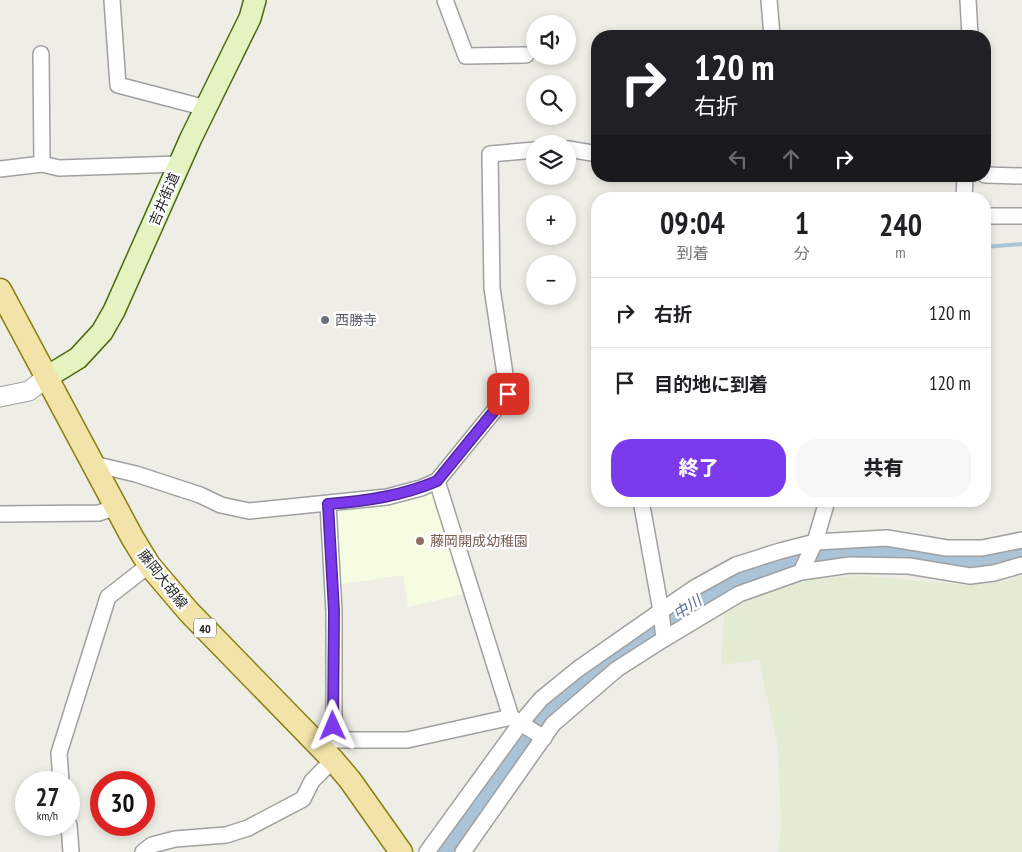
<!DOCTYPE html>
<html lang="ja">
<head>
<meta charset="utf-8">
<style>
	:root { --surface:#fff; --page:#f6f6f6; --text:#202124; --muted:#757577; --line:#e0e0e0; --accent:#7c3aed }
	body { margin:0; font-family:"PT Sans Narrow","Noto Sans JP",sans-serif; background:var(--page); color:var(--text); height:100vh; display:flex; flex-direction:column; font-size:19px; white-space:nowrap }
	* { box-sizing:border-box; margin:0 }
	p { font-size:16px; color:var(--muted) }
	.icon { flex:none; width:28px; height:28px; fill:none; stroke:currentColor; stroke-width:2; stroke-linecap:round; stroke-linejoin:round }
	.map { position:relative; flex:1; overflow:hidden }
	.sheet { position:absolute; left:591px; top:192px; width:400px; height:315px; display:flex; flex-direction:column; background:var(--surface); border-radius:20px; box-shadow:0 2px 8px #0003 }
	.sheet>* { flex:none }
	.guide { position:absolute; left:591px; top:30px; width:400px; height:152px; border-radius:20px; box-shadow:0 2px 8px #0003; background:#202124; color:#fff; overflow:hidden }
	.buttons { position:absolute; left:526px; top:15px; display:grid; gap:10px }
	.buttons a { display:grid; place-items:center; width:50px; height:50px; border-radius:50%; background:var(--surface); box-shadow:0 2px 8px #0003; font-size:25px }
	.speed { position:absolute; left:15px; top:771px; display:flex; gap:10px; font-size:25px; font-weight:700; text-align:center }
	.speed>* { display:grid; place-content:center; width:65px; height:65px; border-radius:50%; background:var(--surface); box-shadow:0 2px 8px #0003; line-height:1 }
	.speed small { font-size:12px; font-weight:400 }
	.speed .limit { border:8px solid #d22; background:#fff; color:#111 }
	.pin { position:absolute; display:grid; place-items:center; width:42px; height:42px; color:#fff; margin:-21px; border-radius:10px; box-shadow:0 2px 8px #0006 }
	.me { position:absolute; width:55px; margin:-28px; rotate:359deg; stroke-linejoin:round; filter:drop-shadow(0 0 4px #0008) }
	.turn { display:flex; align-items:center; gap:18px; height:105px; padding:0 20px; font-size:22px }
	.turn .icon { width:65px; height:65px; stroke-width:2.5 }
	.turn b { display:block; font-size:35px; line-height:42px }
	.lanes { display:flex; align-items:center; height:48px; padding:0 20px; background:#0003; justify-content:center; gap:25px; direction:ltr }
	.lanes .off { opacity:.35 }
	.eta { display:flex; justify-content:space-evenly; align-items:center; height:85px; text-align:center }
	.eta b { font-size:30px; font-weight:800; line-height:35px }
	.cta { display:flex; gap:10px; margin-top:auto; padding:10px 20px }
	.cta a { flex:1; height:58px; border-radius:20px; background:var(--accent); color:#fff; font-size:20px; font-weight:800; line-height:58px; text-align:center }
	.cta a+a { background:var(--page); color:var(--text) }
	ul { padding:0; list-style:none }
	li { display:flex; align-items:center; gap:15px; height:70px; padding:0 20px; border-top:1px solid var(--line) }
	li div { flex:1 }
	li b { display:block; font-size:19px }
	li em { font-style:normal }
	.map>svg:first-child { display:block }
	.education { fill:#f5fce2 }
	.farmland { fill:#e4ebd3 }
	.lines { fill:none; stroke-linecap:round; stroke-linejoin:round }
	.stream { stroke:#abc3d7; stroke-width:4 }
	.river { stroke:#abc3d7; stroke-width:22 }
	.minor-casing { stroke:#a0a0a0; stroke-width:18 }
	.tertiary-casing { stroke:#a0a0a0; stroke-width:21 }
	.secondary-casing { stroke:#4c6b11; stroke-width:24 }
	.primary-casing { stroke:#897e10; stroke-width:25 }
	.minor { stroke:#fff; stroke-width:15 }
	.tertiary { stroke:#fff; stroke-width:19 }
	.secondary { stroke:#e4f3c0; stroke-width:21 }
	.primary { stroke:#f2e3a8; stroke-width:22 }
	.route-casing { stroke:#51269a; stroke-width:12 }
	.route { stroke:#7c3aed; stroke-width:9 }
	.worship-dot { fill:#6b7280; stroke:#fff; stroke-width:2 }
	.education-dot { fill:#8d6e63; stroke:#fff; stroke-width:2 }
	.labels { text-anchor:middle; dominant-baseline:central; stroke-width:5; stroke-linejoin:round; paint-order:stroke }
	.shield { fill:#fff; stroke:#626262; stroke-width:1 }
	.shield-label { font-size:12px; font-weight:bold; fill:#1f1f1f }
	.street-label { font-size:14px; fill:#1f1f1f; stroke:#fff }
	.worship-label { font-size:14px; fill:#5b616d; stroke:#fff; text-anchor:start }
	.education-label { font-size:14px; fill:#785e54; stroke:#fff; text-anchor:start }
	.water-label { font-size:15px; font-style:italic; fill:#556aa4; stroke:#fff }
</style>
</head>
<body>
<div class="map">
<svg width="1022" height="852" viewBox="0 0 1022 852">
	<rect width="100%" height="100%" fill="#eeeee6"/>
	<path class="education" d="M435 488 468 593 408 607 403 575 337 585 332 508Z"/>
	<path class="farmland" d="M1022 575V852H778L781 825 778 747 759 660 721 665 724 614 769 589 816 578 864 576 967 585 1004 582Z"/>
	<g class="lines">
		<path class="stream" d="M985 247 1022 244"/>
		<path class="river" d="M446 852 514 755 544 719 570 690 616 655 703 596 744 575 791 558 862 552 892 553 949 559 995 560 1007 559 1022 552"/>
		<g class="minor-casing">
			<g id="minor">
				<path d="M112 0 118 85 206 108"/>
				<path d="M445 0 466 56 526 55"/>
				<path d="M769 0 772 36"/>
				<path d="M968 0 970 36"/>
				<path d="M41 54 42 164"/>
				<path d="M568 149 598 154"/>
				<path d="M0 169 42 164 59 168 179 164"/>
				<path d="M985 175 1022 176"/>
				<path d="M964 199 965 176"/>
				<path d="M985 216H1022"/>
				<path d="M93 464 136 474 200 495 221 505 249 511 387 497 421 488 437 481 508 394 492 288 490 154 535 150"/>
				<path d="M437 481 511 717"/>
				<path d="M328 504 334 611V740"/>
				<path d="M642 506 661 611 664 639"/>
				<path d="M0 514 99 513 116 507"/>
				<path d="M801 572 815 542 827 501"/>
				<path d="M326 745 334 740H407L511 717 544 738"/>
				<path d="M61 782 59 753 108 597 149 565"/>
				<path d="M69 825 71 852"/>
				<path d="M143 852 152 845 175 839 226 835 248 828 303 799 312 781 333 760"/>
				<path d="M427 852 520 724 541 699 578 669 661 611 696 587 736 565 780 551 815 542 887 538 947 548H982L1022 540"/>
				<path d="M463 852 553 724 617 669 664 639 739 594 801 572 850 565 909 566 970 576 994 573 1022 565"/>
			</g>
		</g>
		<g class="tertiary-casing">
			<path id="tertiary" d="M0 397 29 391 47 377"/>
		</g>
		<g class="secondary-casing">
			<path id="secondary" d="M47 377 78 358 102 332 114 311 191 138 250 18 255 0"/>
		</g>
		<g class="primary-casing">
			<path id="primary" d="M0 290 132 537 149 565 189 612 333 760 350 780 401 852"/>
		</g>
		<use href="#minor" class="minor"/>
		<use href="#tertiary" class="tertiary"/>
		<use href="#secondary" class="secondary"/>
		<use href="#primary" class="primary"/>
	</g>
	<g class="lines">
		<g class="route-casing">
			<path id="route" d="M333 726 334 611 328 504C366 501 402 496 437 481L508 394"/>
		</g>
		<use href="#route" class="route"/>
	</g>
	<circle class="worship-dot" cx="325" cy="320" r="5"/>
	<circle class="education-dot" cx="420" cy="541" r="5"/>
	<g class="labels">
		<rect class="shield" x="194" y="618.5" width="22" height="19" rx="4"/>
		<g class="shield-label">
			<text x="205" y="628">40</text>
		</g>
		<g class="street-label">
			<text transform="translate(164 199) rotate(-67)">吉井街道</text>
			<text transform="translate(163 579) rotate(52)">藤岡大胡線</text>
		</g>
		<g class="worship-label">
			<text x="335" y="320">西勝寺</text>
		</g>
		<g class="education-label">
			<text x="430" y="541">藤岡開成幼稚園</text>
		</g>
		<g class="water-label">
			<text transform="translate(687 607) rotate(-33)">中川</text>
		</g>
	</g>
</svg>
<div class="buttons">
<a><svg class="icon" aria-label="sound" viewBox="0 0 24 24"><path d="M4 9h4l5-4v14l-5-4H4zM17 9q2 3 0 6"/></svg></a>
<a><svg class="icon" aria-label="search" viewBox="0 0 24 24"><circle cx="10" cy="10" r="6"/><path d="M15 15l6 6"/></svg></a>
<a><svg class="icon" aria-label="layers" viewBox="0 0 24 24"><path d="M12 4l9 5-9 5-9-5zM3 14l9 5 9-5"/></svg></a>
<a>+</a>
<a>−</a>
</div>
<div class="speed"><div>27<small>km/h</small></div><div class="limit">30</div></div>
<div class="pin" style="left:508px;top:394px;background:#d93025"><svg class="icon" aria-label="arrive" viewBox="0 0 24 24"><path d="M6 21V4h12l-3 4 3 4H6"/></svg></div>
<svg class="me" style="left:333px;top:726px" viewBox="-20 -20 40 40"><path d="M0-17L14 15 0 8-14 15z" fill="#7c3aed" stroke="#fff" stroke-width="4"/></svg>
<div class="guide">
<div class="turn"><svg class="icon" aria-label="right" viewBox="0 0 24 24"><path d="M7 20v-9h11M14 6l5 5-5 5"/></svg><div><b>120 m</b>右折</div></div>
<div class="lanes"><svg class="icon off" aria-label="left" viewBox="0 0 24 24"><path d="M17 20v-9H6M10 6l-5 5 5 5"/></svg><svg class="icon off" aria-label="ahead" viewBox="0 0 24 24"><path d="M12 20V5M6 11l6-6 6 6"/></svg><svg class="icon" aria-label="right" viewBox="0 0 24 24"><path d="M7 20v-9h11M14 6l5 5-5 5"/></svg></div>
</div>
<section class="sheet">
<div class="eta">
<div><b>09:04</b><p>到着</p></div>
<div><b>1</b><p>分</p></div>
<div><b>240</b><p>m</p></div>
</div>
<ul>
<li><svg class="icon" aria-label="right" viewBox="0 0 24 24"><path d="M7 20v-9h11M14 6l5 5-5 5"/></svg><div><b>右折</b></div><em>120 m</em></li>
<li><svg class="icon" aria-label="arrive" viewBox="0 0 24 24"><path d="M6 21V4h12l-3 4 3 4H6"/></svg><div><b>目的地に到着</b></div><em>120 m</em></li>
</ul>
<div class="cta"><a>終了</a><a>共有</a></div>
</section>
</div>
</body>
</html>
